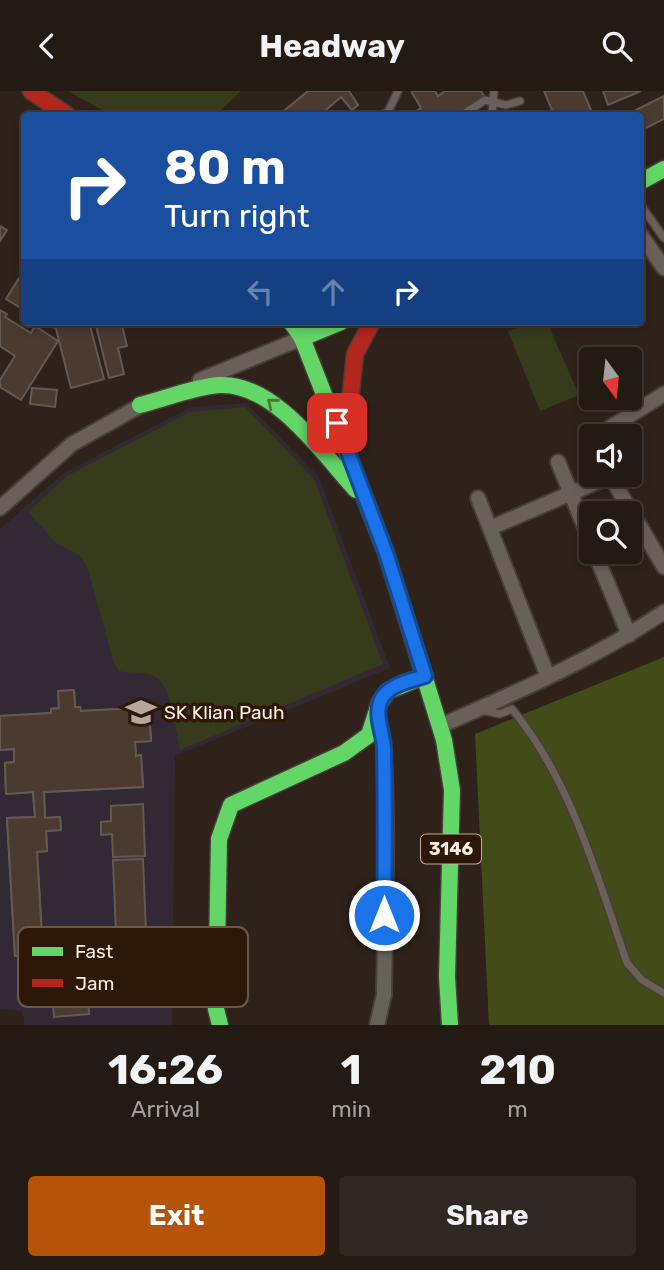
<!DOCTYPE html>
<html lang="en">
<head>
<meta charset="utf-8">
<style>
	:root { --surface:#231a14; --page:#2f2722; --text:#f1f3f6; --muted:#a3a1a0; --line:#403834; --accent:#b45309 }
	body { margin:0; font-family:Rubik,sans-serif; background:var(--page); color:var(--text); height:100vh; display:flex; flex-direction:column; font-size:26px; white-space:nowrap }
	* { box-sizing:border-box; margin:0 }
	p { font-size:23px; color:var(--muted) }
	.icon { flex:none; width:38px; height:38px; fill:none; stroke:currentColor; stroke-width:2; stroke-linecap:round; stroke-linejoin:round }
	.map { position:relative; height:934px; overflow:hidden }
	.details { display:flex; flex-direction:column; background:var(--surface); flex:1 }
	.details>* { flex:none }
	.hud { position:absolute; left:21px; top:21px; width:623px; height:214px; border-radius:7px; box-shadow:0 4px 10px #0003,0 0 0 2px var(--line); background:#1a4fa0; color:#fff; overflow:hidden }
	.needle { width:46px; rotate:165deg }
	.buttons { position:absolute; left:579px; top:256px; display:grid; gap:14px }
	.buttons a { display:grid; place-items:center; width:63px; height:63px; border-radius:7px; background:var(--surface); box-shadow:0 4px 10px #0003,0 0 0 2px var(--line); font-size:35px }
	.pin { position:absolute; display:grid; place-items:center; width:60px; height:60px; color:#fff; margin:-30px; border-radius:14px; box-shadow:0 4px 10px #0006 }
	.me { position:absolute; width:77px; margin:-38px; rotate:0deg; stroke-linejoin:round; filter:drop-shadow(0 0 5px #0008) }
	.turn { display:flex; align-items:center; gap:24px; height:147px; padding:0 28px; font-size:32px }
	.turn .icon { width:91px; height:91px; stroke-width:2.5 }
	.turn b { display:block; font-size:49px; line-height:60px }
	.lanes { display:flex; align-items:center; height:66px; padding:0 28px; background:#0003; justify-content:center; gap:35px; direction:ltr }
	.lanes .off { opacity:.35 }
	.eta { display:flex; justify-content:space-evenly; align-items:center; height:119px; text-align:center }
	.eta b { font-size:42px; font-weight:700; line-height:49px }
	.button { display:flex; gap:14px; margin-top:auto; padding:14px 28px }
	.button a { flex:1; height:80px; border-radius:7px; background:var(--accent); color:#fff; font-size:28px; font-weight:700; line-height:80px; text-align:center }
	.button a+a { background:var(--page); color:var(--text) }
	header { display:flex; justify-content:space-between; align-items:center; height:91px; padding:0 28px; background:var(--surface); font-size:32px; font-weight:700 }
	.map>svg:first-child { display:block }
	.education { fill:#332935 }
	.green { fill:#363b1c }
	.forest { fill:#434c19 }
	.building { fill:#4a3a30; stroke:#645952; stroke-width:2; fill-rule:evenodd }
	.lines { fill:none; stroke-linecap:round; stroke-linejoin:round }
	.lane-casing { stroke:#483d37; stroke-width:10 }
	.street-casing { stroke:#483d37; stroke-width:18 }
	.fast-casing { stroke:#483d37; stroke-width:19 }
	.jam-casing { stroke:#483d37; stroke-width:19 }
	.lane { stroke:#6a605a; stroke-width:7 }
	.street { stroke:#6a605a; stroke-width:14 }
	.fast { stroke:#63d668; stroke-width:16 }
	.jam { stroke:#b3261e; stroke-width:16 }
	.oneway { stroke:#487638 }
	.route-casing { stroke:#114b97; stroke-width:18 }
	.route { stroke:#1a73e8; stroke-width:12 }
	.labels { text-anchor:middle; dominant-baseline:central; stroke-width:7; stroke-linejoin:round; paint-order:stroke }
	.shield { fill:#2d1708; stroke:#bfaea2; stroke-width:2 }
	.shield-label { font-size:18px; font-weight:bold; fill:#feeee4 }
	.poi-label { font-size:19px; fill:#feeee4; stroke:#2d1708; text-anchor:start }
	.key { fill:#2d1708; stroke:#6c584a; stroke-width:2 }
	.key-label { font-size:19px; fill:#feeee4 }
</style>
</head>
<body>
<header><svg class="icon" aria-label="back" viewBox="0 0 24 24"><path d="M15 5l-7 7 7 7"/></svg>Headway<svg class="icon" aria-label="search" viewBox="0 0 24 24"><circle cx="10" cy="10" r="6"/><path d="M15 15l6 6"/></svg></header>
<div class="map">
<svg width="664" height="934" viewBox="0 0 664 934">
	<rect width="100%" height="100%" fill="#2f221a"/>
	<path class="education" d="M246 312 319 386 390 577 175 665 172 934H25L22 920 0 918V438L64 382 191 316Z"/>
	<g class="green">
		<path d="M68 0H241L216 24H111Z"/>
		<path d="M536 231H547L579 304 540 320 508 240Z"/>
		<path d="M245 316 314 388 383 573 180 659C176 640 172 591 152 584 141 580 129 583 119 580L114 572 87 475 79 464 56 452 28 421 67 385 190 321Z"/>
	</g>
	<path class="forest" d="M664 566V934H489L475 643Z"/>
	<g class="building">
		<path d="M308 0H349L358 14 352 19 341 6 320 24H279Z"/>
		<path d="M411 0H435L438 5 445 0H481L484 5 455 24H410L421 17Z"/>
		<path d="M544 0H583L593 24H554Z"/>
		<path d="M603 0H641L608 14Z"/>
		<path d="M664 5V28L640 40V24H626Z"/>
		<path d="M0 135 7 139 0 150Z"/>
		<path d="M24 179V219L6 208Z"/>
		<path d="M0 219 7 223 5 226 31 242 35 235 58 250 21 309 0 296V289L15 265 0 255Z"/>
		<path d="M44 231H89L104 288 71 297 56 238Z"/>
		<path d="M95 231H121L127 255 118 257 124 283 109 287Z"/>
		<path d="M32 297 57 299 55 316 30 313Z"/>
		<path d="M74 599 75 616H80L81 620 137 617V620L149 619 151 650 135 651 136 665 141 664 143 696 44 701 45 727 60 726 61 739 46 740 47 760 37 761 43 863 15 865 7 727 35 726 33 701 6 703 5 672 14 671V658L0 659V625L51 622V618L59 617 58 600ZM108 652 109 666 42 670 41 656Z"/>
		<path d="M74 599 75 616H80L81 620 137 617V620L149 619 151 650 135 651 136 665 141 664 143 696 44 701 45 727 60 726 61 739 46 740 47 760 37 761 43 863 15 865 7 727 35 726 33 701 6 703 5 672 14 671V658L0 659V625L51 622V618L59 617 58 600Z"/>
		<path d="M143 713 145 765 113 766 112 743 101 744V731L111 730V715Z"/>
		<path d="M143 768 146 841 116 843 113 769Z"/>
		<path d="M83 857 85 874 152 868 155 901 88 907 89 923 54 926 49 860Z"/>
	</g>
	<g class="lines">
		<g class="lane-casing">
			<g id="lane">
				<path d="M382 24 388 21 398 0"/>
				<path d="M462 24 485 9 506 14 520 10"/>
				<path d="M492 24 494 0"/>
				<path d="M640 113 664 147"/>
				<path d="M482 619 500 623 512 618C571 689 597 785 627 872L642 889 664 902"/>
			</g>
		</g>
		<g class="street-casing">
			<g id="street">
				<path d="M640 143 664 177"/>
				<path d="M200 289 302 247"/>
				<path d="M604 345 611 336 664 303"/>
				<path d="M558 371 592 454"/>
				<path d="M609 383 664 476"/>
				<path d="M478 407 548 586"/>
				<path d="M0 417 72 353 145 312"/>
				<path d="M490 437 611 385"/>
				<path d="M594 460 629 544"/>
				<path d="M377 628C392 643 384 868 384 904L377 934"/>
				<path d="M440 635C517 601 594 568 664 521"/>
			</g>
		</g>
		<g class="fast-casing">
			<g id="fast">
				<path d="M640 91 664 78"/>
				<path d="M291 231 302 247"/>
				<path d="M341 231 302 247 386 462 444 649 452 699 447 886 450 934"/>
				<path d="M140 314C165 308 193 296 219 294 274 291 322 362 356 399"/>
				<path d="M220 934 216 918 219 748 231 714 344 662 369 644 379 613 388 600 425 585"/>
			</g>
		</g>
		<g class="jam-casing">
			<g id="jam">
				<path d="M31 0 67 24"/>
				<path d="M346 348 355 263 372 231"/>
			</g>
		</g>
		<use href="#lane" class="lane"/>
		<use href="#street" class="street"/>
		<use href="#fast" class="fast"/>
		<use href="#jam" class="jam"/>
	</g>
	<defs><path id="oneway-chevron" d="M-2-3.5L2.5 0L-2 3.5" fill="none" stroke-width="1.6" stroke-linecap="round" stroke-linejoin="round" transform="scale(1.75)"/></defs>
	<use class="oneway" href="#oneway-chevron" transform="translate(272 312) rotate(-141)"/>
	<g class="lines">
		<g class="route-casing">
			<path id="route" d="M337 332 386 462 425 585C410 590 386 594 380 611 375 627 383 641 384 657 385 713 385 769 384 824"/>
		</g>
		<use href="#route" class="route"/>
	</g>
	<defs>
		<g id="school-bare" transform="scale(2.415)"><path d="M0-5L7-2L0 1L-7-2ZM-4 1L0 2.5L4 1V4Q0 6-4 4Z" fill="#b6a79d" stroke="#2d1708" stroke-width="2.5" paint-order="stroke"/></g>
	</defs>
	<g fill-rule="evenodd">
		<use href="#school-bare" x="141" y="621"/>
	</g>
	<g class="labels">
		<rect class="shield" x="421" y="743.5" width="60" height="29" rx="5"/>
		<g class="shield-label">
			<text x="451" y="758">3146</text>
		</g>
		<g class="poi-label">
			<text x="164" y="621">SK Klian Pauh</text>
		</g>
	</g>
	<rect x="18" y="836" width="230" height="80" rx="10" class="key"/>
	<rect x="32" y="856" width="31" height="9" fill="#63d668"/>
	<rect x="32" y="888" width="31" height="8" fill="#b3261e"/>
	<g class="key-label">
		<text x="75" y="867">Fast</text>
		<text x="75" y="899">Jam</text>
	</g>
</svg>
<div class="buttons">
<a><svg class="needle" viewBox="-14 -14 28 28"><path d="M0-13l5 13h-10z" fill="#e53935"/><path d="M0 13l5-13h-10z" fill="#a3a1a0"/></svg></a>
<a><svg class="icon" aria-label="sound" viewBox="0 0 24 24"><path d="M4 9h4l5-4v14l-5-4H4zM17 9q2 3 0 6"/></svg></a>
<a><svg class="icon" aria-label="search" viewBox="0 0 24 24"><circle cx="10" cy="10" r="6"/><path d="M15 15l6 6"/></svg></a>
</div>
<div class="pin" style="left:337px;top:332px;background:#d93025"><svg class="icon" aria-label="arrive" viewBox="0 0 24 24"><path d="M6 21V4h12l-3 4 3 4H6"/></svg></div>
<svg class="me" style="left:384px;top:824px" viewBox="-20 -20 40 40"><circle r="17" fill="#1a73e8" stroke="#fff" stroke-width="3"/><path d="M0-11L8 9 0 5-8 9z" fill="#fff"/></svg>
<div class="hud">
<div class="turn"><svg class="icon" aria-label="right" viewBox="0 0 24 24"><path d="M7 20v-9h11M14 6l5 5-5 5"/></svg><div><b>80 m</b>Turn right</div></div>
<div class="lanes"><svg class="icon off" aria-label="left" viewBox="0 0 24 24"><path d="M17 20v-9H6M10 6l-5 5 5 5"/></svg><svg class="icon off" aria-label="ahead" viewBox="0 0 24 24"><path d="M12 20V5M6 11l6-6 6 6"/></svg><svg class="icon" aria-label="right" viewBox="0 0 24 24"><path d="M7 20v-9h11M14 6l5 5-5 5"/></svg></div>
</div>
</div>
<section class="details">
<div class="eta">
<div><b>16:26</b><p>Arrival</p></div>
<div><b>1</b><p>min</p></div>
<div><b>210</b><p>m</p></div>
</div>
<div class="button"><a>Exit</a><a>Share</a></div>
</section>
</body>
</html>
